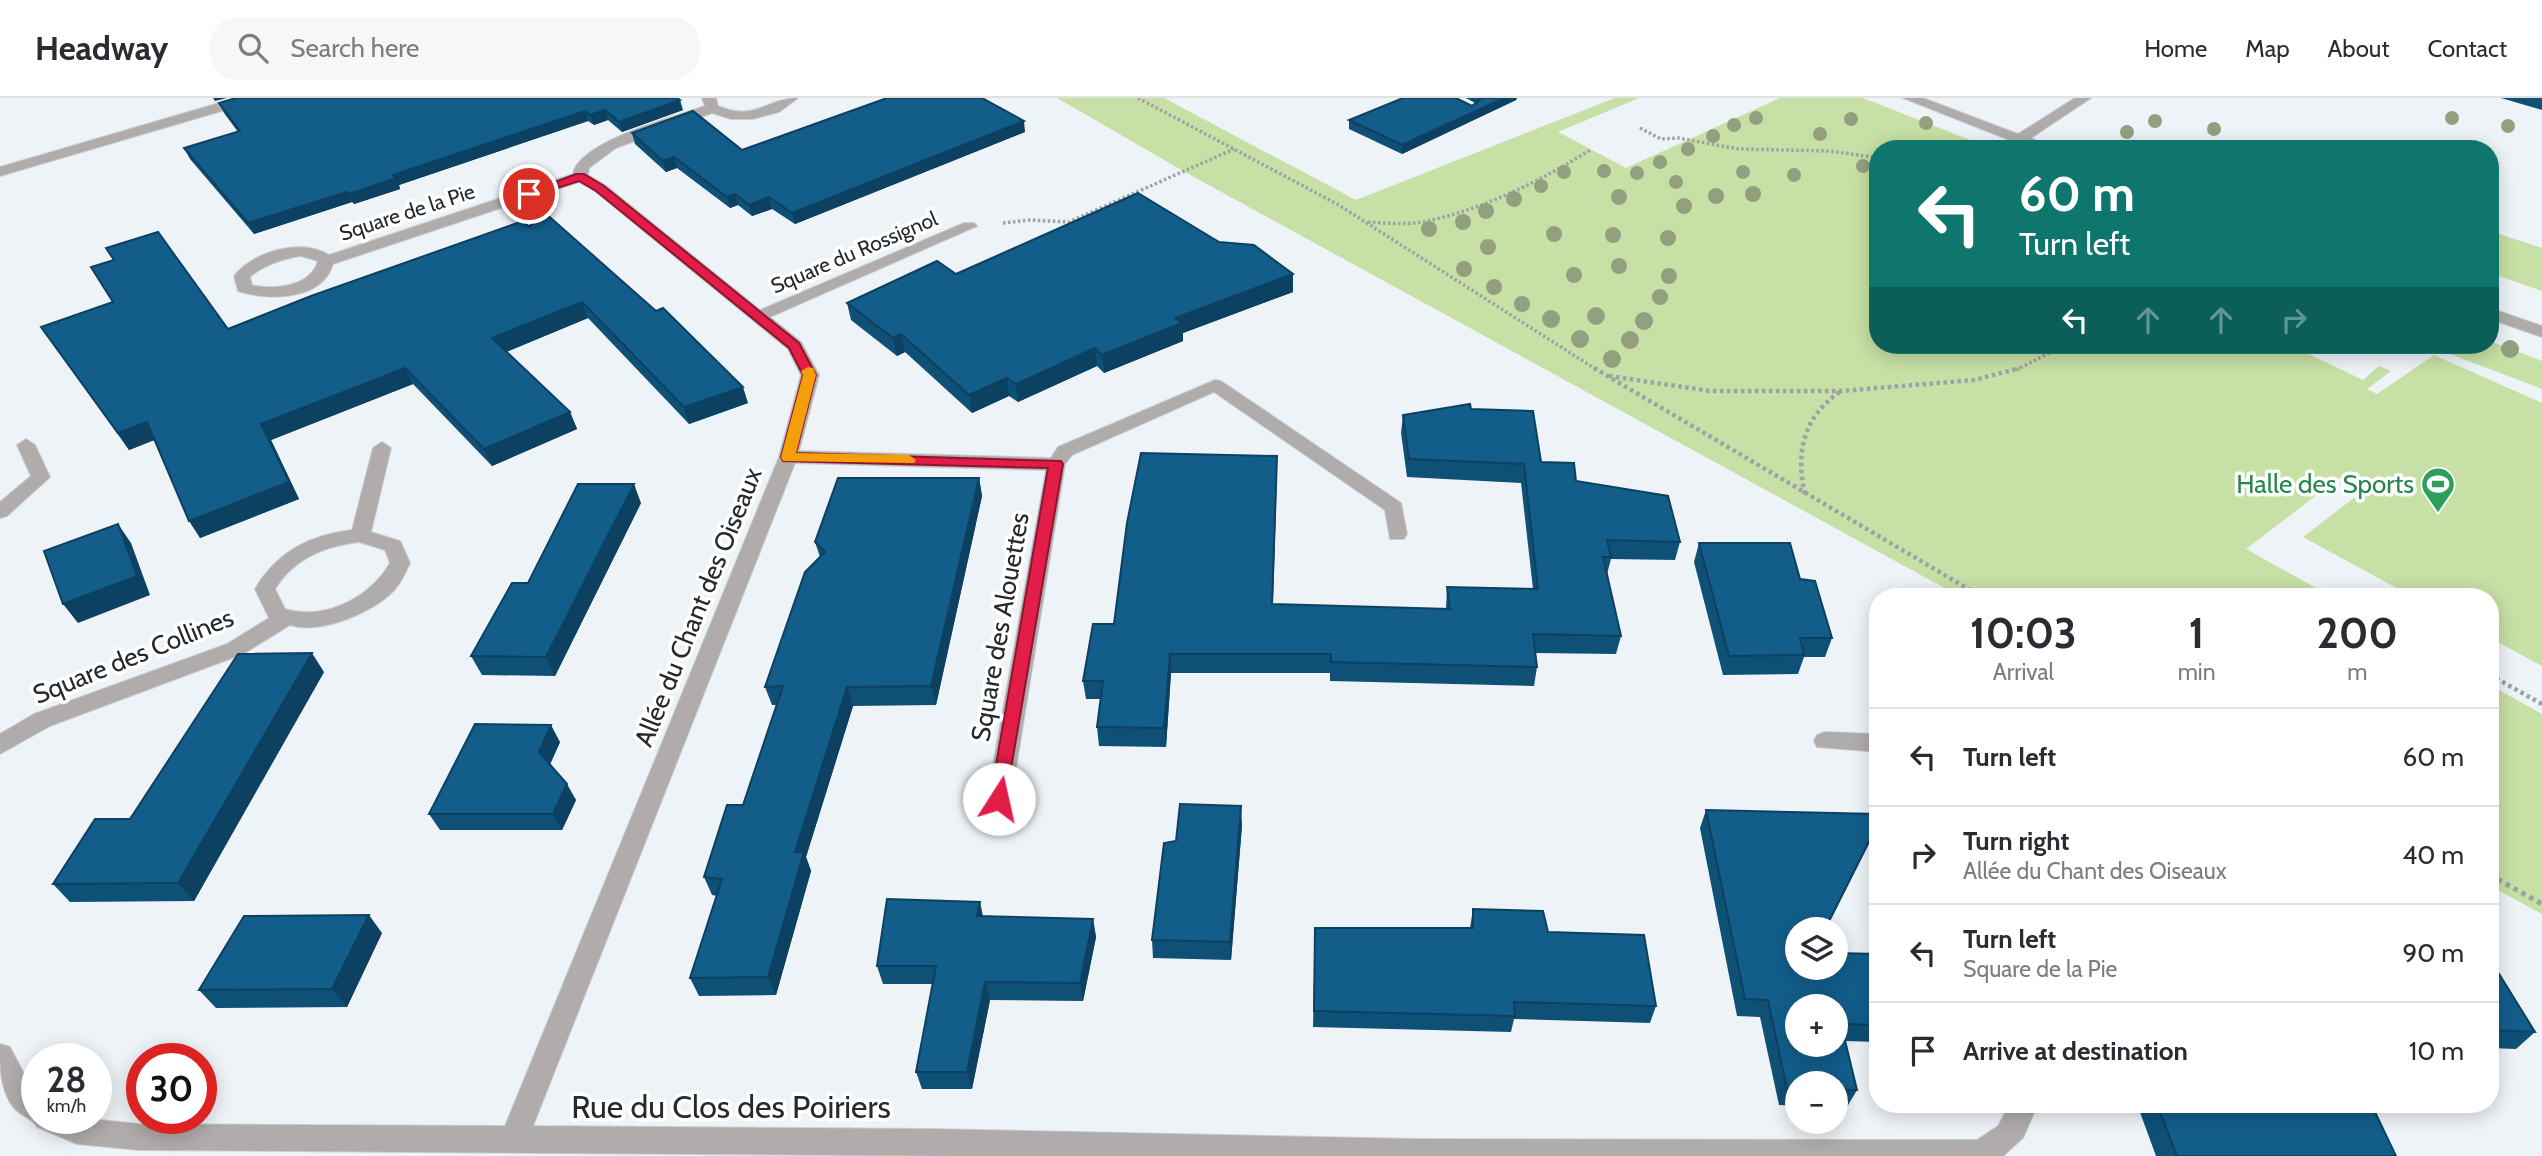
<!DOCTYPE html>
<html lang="en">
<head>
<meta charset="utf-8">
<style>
	:root { --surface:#fff; --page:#f7f7f7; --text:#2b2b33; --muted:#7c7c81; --line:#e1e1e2 }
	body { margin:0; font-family:Cabin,sans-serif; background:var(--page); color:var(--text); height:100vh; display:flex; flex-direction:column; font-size:26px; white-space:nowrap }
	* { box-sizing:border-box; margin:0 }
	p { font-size:23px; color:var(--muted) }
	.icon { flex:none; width:38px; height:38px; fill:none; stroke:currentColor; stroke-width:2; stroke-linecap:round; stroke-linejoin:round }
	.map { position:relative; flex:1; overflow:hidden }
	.side { position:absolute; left:1869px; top:490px; width:630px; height:525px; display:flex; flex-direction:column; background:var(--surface); border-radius:28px; box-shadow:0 4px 18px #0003 }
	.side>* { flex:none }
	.top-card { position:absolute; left:1869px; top:42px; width:630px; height:214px; border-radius:28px; box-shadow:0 4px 18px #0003; background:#0f766e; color:#fff; overflow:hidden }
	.buttons { position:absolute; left:1785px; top:819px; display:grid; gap:14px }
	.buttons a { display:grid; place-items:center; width:63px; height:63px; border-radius:50%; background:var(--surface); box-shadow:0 4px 18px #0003; font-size:35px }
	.speed { position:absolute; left:21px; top:945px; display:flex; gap:14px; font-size:35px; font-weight:700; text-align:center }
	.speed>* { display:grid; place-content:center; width:91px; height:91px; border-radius:50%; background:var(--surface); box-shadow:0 4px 18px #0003; line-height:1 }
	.speed small { font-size:18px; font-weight:400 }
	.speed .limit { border:10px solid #d22; background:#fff; color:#111 }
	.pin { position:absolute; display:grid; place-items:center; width:60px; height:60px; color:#fff; margin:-30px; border:4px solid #fff; border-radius:50%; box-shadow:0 2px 7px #0007 }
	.me { position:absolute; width:77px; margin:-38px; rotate:10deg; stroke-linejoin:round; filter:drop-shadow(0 0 5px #0008) }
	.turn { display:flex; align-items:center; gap:24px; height:147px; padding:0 35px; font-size:32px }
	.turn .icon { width:91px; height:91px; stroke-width:2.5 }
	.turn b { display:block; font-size:49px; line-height:60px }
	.lanes { display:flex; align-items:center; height:66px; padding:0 35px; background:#0003; justify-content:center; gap:35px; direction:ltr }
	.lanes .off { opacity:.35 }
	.eta { display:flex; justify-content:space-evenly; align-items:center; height:119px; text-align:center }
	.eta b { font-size:42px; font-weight:700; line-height:49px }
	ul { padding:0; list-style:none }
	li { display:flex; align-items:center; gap:21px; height:98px; padding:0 35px; border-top:2px solid var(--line) }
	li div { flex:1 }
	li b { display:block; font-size:26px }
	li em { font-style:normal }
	header { display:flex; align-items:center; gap:42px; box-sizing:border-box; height:98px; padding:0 35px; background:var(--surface); border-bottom:2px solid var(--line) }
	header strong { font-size:33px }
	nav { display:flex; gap:38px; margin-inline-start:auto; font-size:24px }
	.search { width:490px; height:63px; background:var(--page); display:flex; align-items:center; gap:18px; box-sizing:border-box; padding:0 24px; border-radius:28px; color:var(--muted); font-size:26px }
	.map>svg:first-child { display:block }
	.green { fill:#c7e0a5 }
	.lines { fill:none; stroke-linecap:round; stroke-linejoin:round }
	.minor-casing { stroke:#cacfd3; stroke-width:2 }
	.path-far2 { stroke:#9ea2a6; stroke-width:3.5; stroke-dasharray:2.5 2.5; stroke-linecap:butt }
	.path-far1 { stroke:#9ea2a6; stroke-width:4.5; stroke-dasharray:3.5 3.5; stroke-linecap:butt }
	.path { stroke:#9ea2a6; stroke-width:5; stroke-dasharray:4.5 4.5; stroke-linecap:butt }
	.minor { fill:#afacab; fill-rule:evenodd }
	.tree { fill:#92a080 }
	.wall { fill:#0f5077 }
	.shaded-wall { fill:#0d4161 }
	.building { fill:#125d8a; stroke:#0d4161; stroke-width:2; fill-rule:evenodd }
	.route { fill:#e11d48; stroke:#92132f; stroke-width:2 }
	.slow { fill:#f59e0b }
	.labels { text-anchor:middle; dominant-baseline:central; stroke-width:7; stroke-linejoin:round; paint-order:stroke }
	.far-street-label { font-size:21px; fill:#27292b; stroke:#fff }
	.leisure-label { font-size:26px; fill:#27864d; stroke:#fff; text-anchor:end }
	.street-label { font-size:26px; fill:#27292b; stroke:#fff }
	.near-street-label { font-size:32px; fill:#27292b; stroke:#fff }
</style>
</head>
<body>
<header>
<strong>Headway</strong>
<div class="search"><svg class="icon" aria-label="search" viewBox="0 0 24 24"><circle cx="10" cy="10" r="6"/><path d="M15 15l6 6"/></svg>Search here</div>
<nav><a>Home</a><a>Map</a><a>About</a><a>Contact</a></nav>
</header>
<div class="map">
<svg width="2542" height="1058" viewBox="0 0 2542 1058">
	<rect width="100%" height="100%" fill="#eef3f8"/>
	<g class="green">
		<path d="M1057 0H1164L1356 102 1615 0H1639L1558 34 1626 70 1780 0H1863L1988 49 1878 51V247H2290L2363 282 2379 268 2391 273 2367 291 2377 296 2434 257 2542 305V568L2490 540V499H2413L2303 439 2363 393 2339 380 2246 451 2332 499H1961L1185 74Z"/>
		<path d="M2490 133 2542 150V193L2490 175Z"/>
		<path d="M2490 243 2542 263V291L2445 254 2453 247H2490Z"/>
		<path d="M2490 587 2542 616V816L2490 788Z"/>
	</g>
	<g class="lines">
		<g class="minor-casing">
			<g id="minor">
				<path d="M236 0H258L256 3 0 78V69Z"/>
				<path d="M702 0H716L718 8C755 24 767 0 798 0L779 14 753 21H731L712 15 616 50 589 70 588 77 605 87 760 212 964 125H974L977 128 770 219 801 244 819 277 799 353 1051 360 1058 349 1215 282 1221 283 1401 405 1407 436 1404 441H1390L1385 412 1214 294 1072 357 1065 366 1011 701 1007 708 999 710 991 708 987 701 1046 372 795 365 533 1028 934 1031 1417 1041 1977 1042 1998 1028 2010 1006H2038L2023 1040 2003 1058H965L139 1052 77 1046 37 1029C33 1021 22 1018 15 1011 0 994 0 969 0 946L10 949 32 991 37 995V1020H82L139 1026 505 1028 779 359 801 277 788 251 595 93 579 84 333 166C322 203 268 203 238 193L234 178C254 153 301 140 329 157L573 76C579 43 674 19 705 8ZM301 158 318 163C310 189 275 192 252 187L250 179C265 166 282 161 301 158Z"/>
				<path d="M1903 0H1923L2018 36 2075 0H2091L2031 40 2053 51H2032Z"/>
				<path d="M2490 210 2542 228V239L2490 221Z"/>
				<path d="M26 341 35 347 50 379 7 418 0 420V404L31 378 17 347Z"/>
				<path d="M382 344 391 350 371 434 400 443 410 465C406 473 402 483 396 490 376 514 320 537 290 527L243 556 50 628 0 656V636L34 616 227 546 269 520 255 491C277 454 309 437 352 432L373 350ZM359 444 385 452 390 465C370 500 324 523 285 511L275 491C294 460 325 448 359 444Z"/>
				<path d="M1825 634 1878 636V654L1817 649 1814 643 1817 637Z"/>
			</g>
		</g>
		<g class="path-far2">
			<path d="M1138 0 1337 106 1597 272"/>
			<path d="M1640 30 1661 41 1678 40 1739 51 1830 53 1878 60"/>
			<path d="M1368 124C1386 125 1404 127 1422 124 1480 113 1541 83 1590 52"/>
			<path d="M1003 125 1030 122 1069 124 1234 51"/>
			<path d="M2016 272 2065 247"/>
		</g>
		<g class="path-far1">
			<path d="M1594 270 1982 499"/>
			<path d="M1609 278 1710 293H1841L1974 282 2020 270"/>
			<path d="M1805 396C1795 353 1804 318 1841 293"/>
			<path d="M2490 577 2542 606"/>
		</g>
		<path class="path" d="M2490 777 2542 806"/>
		<use href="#minor" class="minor"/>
	</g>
	<g class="tree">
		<circle cx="1756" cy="20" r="7"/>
		<circle cx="2452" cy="20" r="7"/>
		<circle cx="1851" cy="21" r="7"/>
		<circle cx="2155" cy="23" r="7"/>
		<circle cx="1926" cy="25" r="7"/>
		<circle cx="1734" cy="27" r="7"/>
		<circle cx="2508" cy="28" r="7"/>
		<circle cx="2214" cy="31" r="7"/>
		<circle cx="2127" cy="34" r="7"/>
		<circle cx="1820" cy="36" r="7"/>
		<circle cx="1713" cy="38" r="7"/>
		<circle cx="1688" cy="51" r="7"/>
		<circle cx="1660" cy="64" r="7"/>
		<circle cx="1863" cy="68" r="7"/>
		<circle cx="1604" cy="73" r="7"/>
		<circle cx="1564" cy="74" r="7"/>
		<circle cx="1743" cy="74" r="7"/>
		<circle cx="1637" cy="75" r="7"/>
		<circle cx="1794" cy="77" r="7"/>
		<circle cx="1676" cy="84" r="7"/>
		<circle cx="1541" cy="88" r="7"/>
		<circle cx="1753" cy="96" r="8"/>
		<circle cx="1716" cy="98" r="8"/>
		<circle cx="1619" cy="99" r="8"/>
		<circle cx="1514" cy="101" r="8"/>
		<circle cx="1684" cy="108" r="8"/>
		<circle cx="1486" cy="113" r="8"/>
		<circle cx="1463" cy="124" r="8"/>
		<circle cx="1429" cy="131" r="8"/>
		<circle cx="1554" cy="136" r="8"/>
		<circle cx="1613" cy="137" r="8"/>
		<circle cx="1668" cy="140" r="8"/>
		<circle cx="1488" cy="149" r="8"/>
		<circle cx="1619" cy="168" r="8"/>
		<circle cx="1464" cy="171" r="8"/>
		<circle cx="1574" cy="177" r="8"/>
		<circle cx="1669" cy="178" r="8"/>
		<circle cx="1494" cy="189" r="8"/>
		<circle cx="1660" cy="199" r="8"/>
		<circle cx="1522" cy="206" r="8"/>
		<circle cx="1596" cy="218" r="9"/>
		<circle cx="1551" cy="221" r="9"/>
		<circle cx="1644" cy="223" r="9"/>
		<circle cx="1580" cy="241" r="9"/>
		<circle cx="1630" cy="242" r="9"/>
		<circle cx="2510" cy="251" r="9"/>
		<circle cx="1612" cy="261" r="9"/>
	</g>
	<g class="wall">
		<path d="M1466 0H1517L1516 2 1402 56 1349 31V22L1472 8 1475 5Z"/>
		<path d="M2501 0H2542V12Z"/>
		<path d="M219 5 683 12 622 34 608 22 594 27 588 23 399 87 400 91 354 106 352 104 254 136 190 61 184 50 238 34 224 15Z"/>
		<path d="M1025 34 795 126 772 111 752 118 738 107 730 110 677 70 666 74 635 46 632 35 742 52Z"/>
		<path d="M523 123 748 305 689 326 588 220 506 254 570 314 577 331 492 368 413 286 271 342 299 401 200 440 154 342 129 352 41 229 113 204 114 162 106 150 228 231Z"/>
		<path d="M1219 144 1293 176V194L1183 235V243L1104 275 1097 268 1018 304 1009 298 972 315 905 254 897 258 851 222 847 205 956 176Z"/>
		<path d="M1471 311 1541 364 1680 444 1675 462 1611 461 1607 476 1621 538 1616 556 1535 555 1537 569 1534 588 1330 583V575H1171L1166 649 1099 648 1097 629 1101 601H1086L1083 583 1114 526 1277 377 1273 506 1446 511 1447 489 1533 491 1521 385 1407 379 1401 335 1403 317Z"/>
		<path d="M979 380 982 398 936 607 853 608 806 759 811 773 776 897 699 898 690 880 717 798 712 797 704 779 743 707 777 607H772L765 589 820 459 815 444Z"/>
		<path d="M641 405 555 578 482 577 471 558 528 485Z"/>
		<path d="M1699 445 1800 481 1832 540 1825 559H1804L1798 576 1723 577 1694 464Z"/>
		<path d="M324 574 194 803 70 804 53 786 130 721Z"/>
		<path d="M560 644 550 666 576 702 562 732H440L429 716Z"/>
		<path d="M1706 712 1878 727 1826 831H1797V870L1878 856V944L1845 943 1857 992 1847 1009H1836V985H1797V1008L1779 1007 1760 919 1737 918 1700 730Z"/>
		<path d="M1242 727 1231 862 1153 860 1152 842 1176 743Z"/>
		<path d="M1473 811 1548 834 1656 908 1650 925 1514 921 1511 934 1313 929 1315 830H1470Z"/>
		<path d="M983 818 1093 821 1096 839 1083 903 990 902 972 991H922L916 974 933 886H883L877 868Z"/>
		<path d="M382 835 347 909 216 910 199 892Z"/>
		<path d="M2490 871 2535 934 2516 951 2490 950Z"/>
		<path d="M2137 1006H2244V1008L2396 1058H2156Z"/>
	</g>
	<g class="shaded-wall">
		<path d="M213 0H227L215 3Z"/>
		<path d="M1504 0H1517L1516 2 1402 56V47Z"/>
		<path d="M680 2 683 12 622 34 619 24Z"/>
		<path d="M605 12 608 22 594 27 590 17Z"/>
		<path d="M585 13 588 23 399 87 400 91 354 106 349 96 393 77Z"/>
		<path d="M1024 23 1025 34 795 126 792 115Z"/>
		<path d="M674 59 677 70 666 74 663 63Z"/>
		<path d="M347 94 352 104 254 136 248 125Z"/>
		<path d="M735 96 738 107 730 110 727 99Z"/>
		<path d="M769 99 772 111 752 118 749 107Z"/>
		<path d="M1293 176V194L1183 235V243L1104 275 1102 257 1175 220Z"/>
		<path d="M582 204 588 220 499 257 492 240Z"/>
		<path d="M901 236 905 254 897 258 893 240Z"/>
		<path d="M1095 250 1097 268 1018 304 1016 286Z"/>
		<path d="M405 270 413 286 271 342 299 401 200 440 189 423 261 326Z"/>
		<path d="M1007 280 1009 298 972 315 969 297Z"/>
		<path d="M743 289 748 305 689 326 684 309Z"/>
		<path d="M570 314 577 331 492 368 484 351Z"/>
		<path d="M147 324 157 341 129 352 118 335Z"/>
		<path d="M979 380 982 398 936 607 931 588Z"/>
		<path d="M634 386 641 405 555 578 546 559Z"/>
		<path d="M118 426 131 445 150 497 78 525 63 506Z"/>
		<path d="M312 555 324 574 194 803 178 785Z"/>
		<path d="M1170 556 1171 575 1166 649 1164 630Z"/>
		<path d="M847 589 853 608 806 759 811 773 776 897 768 879 795 754Z"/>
		<path d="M551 627 560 644 548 671 539 654Z"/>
		<path d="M567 686 576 702 562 732 553 716Z"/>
		<path d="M1241 708 1242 727 1231 862 1230 844Z"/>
		<path d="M980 804 984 823 977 818Z"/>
		<path d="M369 817 382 835 347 909 332 891Z"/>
		<path d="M1093 821 1096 839 1083 903 1080 885Z"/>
		<path d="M985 884 990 902 972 991 967 974Z"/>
	</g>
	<g class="building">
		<path d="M236 0H677L680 2 619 24 605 12 590 17 585 13 393 77 396 80 349 96 347 94 248 125 184 50 240 33 219 5Z"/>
		<path d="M887 0H982L1024 23 792 115 769 99 749 107 735 96 727 99 674 59 663 63 632 35 693 13 742 52Z"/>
		<path d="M1403 0H1456L1472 8 1482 0H1504L1402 47 1349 22Z"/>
		<path d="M1138 95 1219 144 1254 147 1293 176 1175 220 1182 225 1102 257 1095 250 1016 286 1007 280 969 297 901 236 893 240 847 205 937 163 956 176Z"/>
		<path d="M544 114 656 213 663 210 743 289 684 309 582 204 492 240 570 314 484 351 405 270 261 326 289 384 189 423 147 324 118 335 41 229 113 204 91 169 114 162 106 150 158 134 228 231 311 198 523 123 529 129Z"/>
		<path d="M1470 306 1471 311 1533 313 1541 364 1574 365 1576 383 1668 398 1680 444 1607 442 1611 459H1603L1621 538 1533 536 1537 569 1331 564V556H1170L1164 630 1097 629 1103 583H1083L1093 526H1114L1127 425 1141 355 1277 358 1272 506 1450 511 1447 489 1538 491 1524 366 1409 361 1403 317Z"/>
		<path d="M838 380H979L931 588 847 589 795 754H804L768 879 690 880 722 781 704 779 727 707H743L783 588 765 589 805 474 825 454 815 444Z"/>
		<path d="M578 386H634L546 559 471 558 512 485H528Z"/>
		<path d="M118 426 137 478 63 506 44 453Z"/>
		<path d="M1699 445H1790L1800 481 1815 483 1832 540H1800L1804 557 1729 558Z"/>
		<path d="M312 555 178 785 53 786 95 721H130L238 556Z"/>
		<path d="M475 626 551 627 539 654 567 686 553 716H429Z"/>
		<path d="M1180 706 1241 708 1230 844 1152 842 1164 745 1176 743Z"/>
		<path d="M1706 712 1878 716V726L1825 831H1797V870H1836V855L1878 856V927L1841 926 1857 992H1836V985H1797V991H1787L1768 902 1745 901ZM1797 908H1836V947H1797Z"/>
		<path d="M887 801 980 804 977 818 1093 821 1080 885 985 884 967 974H916L936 868H877Z"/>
		<path d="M1473 811 1543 813 1548 834 1644 837 1656 908 1514 904 1515 918 1314 913 1315 830H1473Z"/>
		<path d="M369 817 332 891 199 892 244 818Z"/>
		<path d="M2490 871H2496L2535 934 2490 932Z"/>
		<path d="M2157 1006H2244V1008L2375 1014 2396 1058H2177Z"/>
	</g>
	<path class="route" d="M576 76H584L604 88 799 245 816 277 796 355 1061 363 1063 366 1005 706H993L990 701 1048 370 783 363 781 359 803 277 789 250 596 93 579 83 529 99 524 96Z"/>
	<path class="slow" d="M808 269 813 270 816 277 796 355 909 357 916 362 914 365 783 363 781 359 803 277 801 273Z"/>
	<defs>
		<g id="stadium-pin" transform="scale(1.75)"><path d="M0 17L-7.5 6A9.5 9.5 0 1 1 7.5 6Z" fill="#2e9e5b" stroke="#fff"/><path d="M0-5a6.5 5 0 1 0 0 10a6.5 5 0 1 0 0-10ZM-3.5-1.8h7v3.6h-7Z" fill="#fff"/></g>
	</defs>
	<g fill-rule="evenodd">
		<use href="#stadium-pin" x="2438" y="386"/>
	</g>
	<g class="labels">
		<g class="far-street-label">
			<text transform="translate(407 114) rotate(-18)">Square de la Pie</text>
			<text transform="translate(854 154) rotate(-23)">Square du Rossignol</text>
		</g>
		<g class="leisure-label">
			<text x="2414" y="386">Halle des Sports</text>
		</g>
		<g class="street-label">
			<text transform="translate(698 509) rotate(-68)">Allée du Chant des Oiseaux</text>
			<text transform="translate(1000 529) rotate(-80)">Square des Alouettes</text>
			<text transform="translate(133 558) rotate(-22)">Square des Collines</text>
		</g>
		<g class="near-street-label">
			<text x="731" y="1008">Rue du Clos des Poiriers</text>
		</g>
	</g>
</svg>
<div class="buttons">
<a><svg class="icon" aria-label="layers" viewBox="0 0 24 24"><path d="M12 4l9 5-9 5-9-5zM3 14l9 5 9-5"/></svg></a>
<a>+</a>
<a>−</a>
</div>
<div class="speed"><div>28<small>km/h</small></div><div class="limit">30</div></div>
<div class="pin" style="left:529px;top:96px;background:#d93025"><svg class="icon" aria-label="arrive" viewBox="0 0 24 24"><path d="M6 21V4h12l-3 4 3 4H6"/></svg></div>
<svg class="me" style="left:999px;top:701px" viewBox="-20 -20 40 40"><circle r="19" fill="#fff"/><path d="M0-13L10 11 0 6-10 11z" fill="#e11d48"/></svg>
<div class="top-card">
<div class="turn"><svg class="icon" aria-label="left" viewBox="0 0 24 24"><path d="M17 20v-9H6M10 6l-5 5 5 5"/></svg><div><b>60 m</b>Turn left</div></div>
<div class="lanes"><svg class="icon" aria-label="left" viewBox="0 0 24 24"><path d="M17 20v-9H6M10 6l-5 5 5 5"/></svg><svg class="icon off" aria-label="ahead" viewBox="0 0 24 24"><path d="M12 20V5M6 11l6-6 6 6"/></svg><svg class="icon off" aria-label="ahead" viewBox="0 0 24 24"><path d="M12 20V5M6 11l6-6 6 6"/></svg><svg class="icon off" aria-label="right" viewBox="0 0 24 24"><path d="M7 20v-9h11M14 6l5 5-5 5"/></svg></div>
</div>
<section class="side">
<div class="eta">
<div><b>10:03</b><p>Arrival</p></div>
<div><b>1</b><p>min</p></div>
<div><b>200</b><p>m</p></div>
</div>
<ul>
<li><svg class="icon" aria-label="left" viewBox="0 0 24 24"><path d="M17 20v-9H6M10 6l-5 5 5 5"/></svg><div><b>Turn left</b></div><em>60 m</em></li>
<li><svg class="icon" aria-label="right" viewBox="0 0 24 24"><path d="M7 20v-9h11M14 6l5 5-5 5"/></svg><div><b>Turn right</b><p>Allée du Chant des Oiseaux</p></div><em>40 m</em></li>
<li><svg class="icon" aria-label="left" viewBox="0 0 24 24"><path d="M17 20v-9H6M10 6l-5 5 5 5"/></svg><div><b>Turn left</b><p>Square de la Pie</p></div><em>90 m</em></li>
<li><svg class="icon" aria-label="arrive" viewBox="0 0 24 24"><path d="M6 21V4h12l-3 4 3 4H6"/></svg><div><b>Arrive at destination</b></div><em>10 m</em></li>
</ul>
</section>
</div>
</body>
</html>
